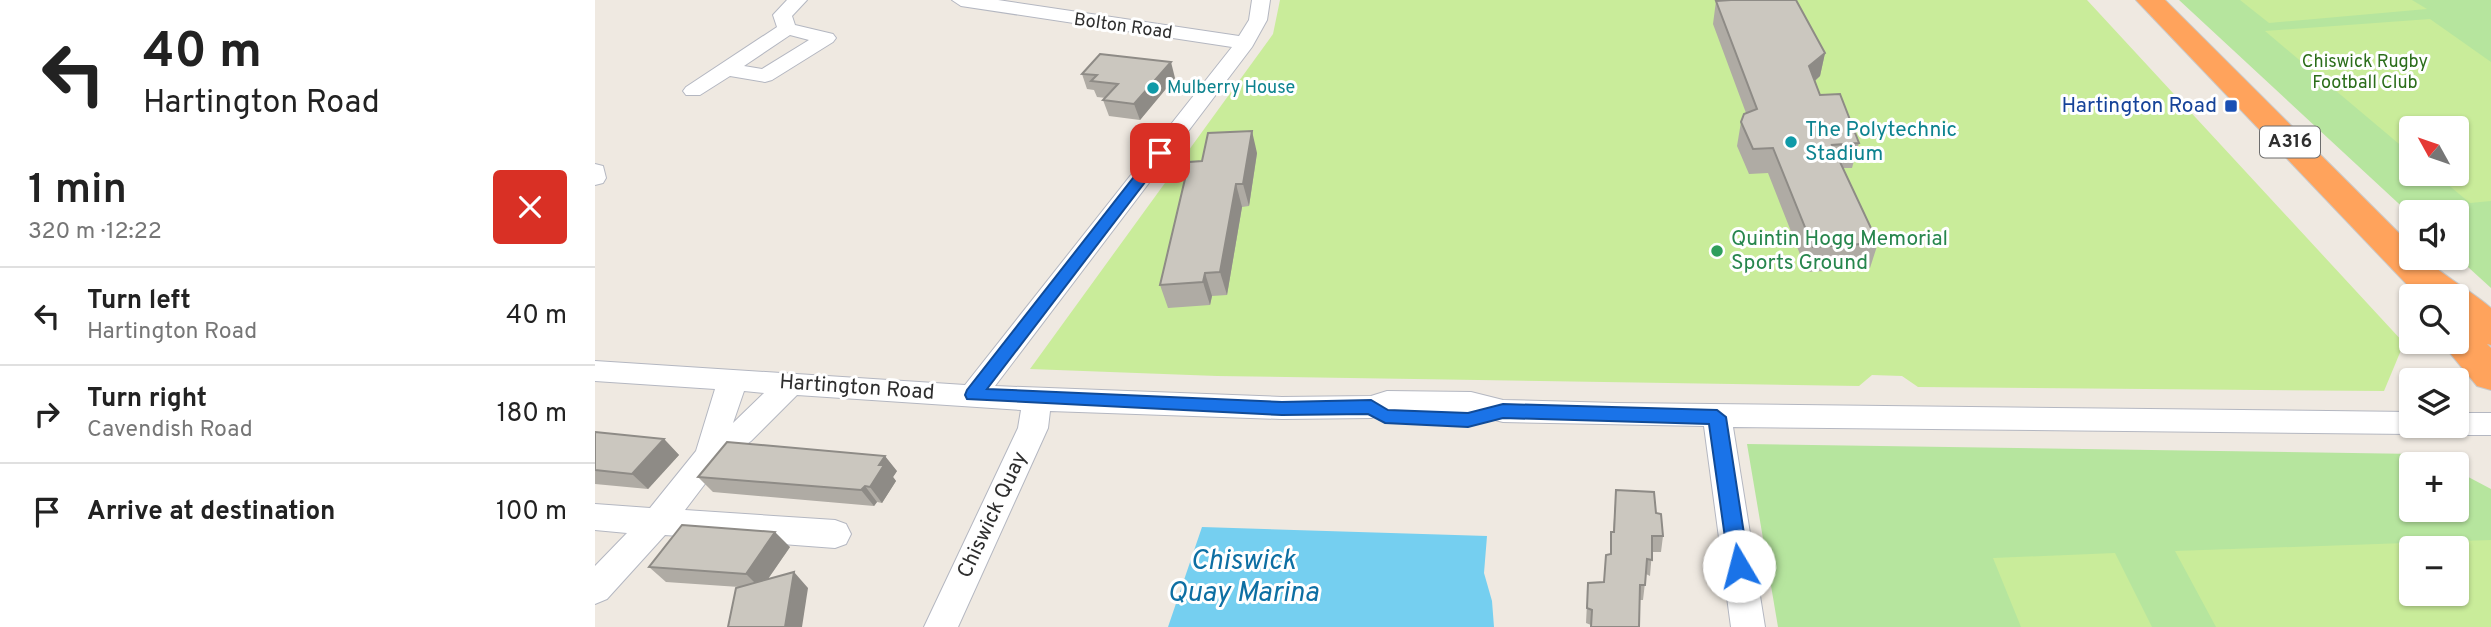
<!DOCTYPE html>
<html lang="en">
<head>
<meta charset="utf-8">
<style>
	:root { --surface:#fff; --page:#f2f2f2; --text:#222; --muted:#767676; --line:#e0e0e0 }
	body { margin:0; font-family:Overpass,sans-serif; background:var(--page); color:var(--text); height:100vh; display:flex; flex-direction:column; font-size:26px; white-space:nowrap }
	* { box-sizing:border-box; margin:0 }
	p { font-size:23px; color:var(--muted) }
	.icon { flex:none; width:38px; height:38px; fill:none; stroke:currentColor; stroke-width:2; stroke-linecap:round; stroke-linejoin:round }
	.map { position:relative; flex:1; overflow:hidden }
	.drawer { display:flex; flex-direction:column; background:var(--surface); width:595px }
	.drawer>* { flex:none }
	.top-card { background:#fff; color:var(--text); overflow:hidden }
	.needle { width:46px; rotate:310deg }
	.buttons { position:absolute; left:1804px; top:116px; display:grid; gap:14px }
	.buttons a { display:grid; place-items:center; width:70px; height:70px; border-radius:7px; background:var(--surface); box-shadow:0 2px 5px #0004; font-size:35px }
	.pin { position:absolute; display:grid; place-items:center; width:60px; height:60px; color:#fff; margin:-30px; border-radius:14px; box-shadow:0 4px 10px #0006 }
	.me { position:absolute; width:77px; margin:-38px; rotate:352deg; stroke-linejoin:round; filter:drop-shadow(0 0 5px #0008) }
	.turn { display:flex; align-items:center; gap:24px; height:147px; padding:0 28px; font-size:32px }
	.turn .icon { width:91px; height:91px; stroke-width:2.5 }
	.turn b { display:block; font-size:49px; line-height:60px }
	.round { display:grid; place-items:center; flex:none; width:74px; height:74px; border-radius:7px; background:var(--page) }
	.overview { display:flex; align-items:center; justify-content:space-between; height:119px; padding:0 28px }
	h1 { font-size:42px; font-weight:600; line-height:52px }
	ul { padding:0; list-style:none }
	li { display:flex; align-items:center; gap:21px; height:98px; padding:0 28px; border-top:2px solid var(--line) }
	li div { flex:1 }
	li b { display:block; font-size:26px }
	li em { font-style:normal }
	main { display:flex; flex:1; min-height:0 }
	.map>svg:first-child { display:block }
	.green { fill:#b6e59e; fill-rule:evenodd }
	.pitch { fill:#c9ec9a; fill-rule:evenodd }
	.water { fill:#75cff0 }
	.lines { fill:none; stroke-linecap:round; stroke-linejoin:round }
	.street-casing { stroke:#b4b7c1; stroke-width:2 }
	.highway-casing { stroke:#c9c9c9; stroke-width:2 }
	.street { fill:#fff; fill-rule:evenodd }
	.highway { fill:#ffa35c; fill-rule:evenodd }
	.wall { fill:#afaba4 }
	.shaded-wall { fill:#8e8b86 }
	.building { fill:#cbc7bf; stroke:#8e8b86; stroke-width:2 }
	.route { fill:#1a73e8; stroke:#114b97; stroke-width:2 }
	.culture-dot { fill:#0f9aa8; stroke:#fff; stroke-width:2.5 }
	.transit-dot { fill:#1a4fb4; stroke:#fff; stroke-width:2.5 }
	.leisure-dot { fill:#2e9e5b; stroke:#fff; stroke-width:2.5 }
	.labels { text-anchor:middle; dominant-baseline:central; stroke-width:6; stroke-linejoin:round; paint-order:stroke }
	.far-street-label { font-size:18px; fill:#2e2e2e; stroke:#fff }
	.far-park-label { font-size:18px; fill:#2c6e1b; stroke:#fff }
	.far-culture-label { font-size:18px; fill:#0d838f; stroke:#fff; text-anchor:start }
	.shield { fill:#fff; stroke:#6d6d6d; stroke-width:2 }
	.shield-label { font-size:19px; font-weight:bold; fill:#2e2e2e }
	.transit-label { font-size:21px; fill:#164399; stroke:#fff; text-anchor:end }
	.culture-label { font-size:21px; fill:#0d838f; stroke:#fff; text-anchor:start }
	.leisure-label { font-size:21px; fill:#27864d; stroke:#fff; text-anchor:start }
	.street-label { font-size:21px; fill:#2e2e2e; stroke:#fff }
	.near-water-label { font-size:28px; font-style:italic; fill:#0d6fa3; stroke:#fff }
</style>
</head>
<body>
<main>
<section class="drawer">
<div class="top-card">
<div class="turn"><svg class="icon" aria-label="left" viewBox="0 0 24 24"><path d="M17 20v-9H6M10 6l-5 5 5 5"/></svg><div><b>40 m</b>Hartington Road</div></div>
</div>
<div class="overview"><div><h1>1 min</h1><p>320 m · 12:22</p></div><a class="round" style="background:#d93025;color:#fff"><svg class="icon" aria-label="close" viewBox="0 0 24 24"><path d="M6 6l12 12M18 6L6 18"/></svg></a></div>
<ul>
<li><svg class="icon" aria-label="left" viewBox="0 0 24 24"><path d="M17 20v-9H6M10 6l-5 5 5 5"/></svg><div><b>Turn left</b><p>Hartington Road</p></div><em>40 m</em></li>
<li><svg class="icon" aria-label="right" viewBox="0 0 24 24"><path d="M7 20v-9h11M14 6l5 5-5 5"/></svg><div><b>Turn right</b><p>Cavendish Road</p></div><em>180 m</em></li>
<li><svg class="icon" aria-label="arrive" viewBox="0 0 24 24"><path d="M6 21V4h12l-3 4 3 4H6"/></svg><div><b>Arrive at destination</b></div><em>100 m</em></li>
</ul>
</section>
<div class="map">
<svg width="1896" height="627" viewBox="0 0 1896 627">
	<rect width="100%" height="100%" fill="#efe9e1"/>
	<g class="green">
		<path d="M1584 0H1896V288L1862 257V212H1816V215ZM1816 128H1862V173H1816Z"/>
		<path d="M1152 444 1823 454 1846 464H1816V509H1862V471L1896 489V627H1183ZM1816 548H1862V593H1816Z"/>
	</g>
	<g class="pitch">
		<path d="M685 0H1492L1809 343 1789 391 1323 387 1307 376 1277 375 1264 386 622 376 435 369 678 34Z"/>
		<path d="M1645 0H1817L1832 9 1674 23Z"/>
		<path d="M1835 19 1896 62V201L1875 203 1839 173H1862V128H1816V154L1670 31Z"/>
		<path d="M1896 540V627H1621L1580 551ZM1816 548H1862V593H1816Z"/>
		<path d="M1520 553 1557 627H1426L1398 558Z"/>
	</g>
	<path class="water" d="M607 527 892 536 889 573 897 601 899 627H573Z"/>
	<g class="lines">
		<g class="street-casing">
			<g id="street">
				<path d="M192 0H212L197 16 200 25 238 34 241 38 238 42 177 80 170 82 135 76 105 95H91L88 91 91 87 182 27 178 15ZM195 35 214 40 167 69 149 66Z"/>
				<path d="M357 0H403L644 36 654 20 657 0H675L672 20 657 47 400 386 687 397 776 396 792 391 876 392 908 400 1022 403 1816 412V425H1829L1826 431 1816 434 1138 427 1170 627H1136L1109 426 908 422 876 414 792 413 776 418 687 419 455 411 453 428 363 627H329L423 428 426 410 202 395 156 441 125 464 90 510 240 520 251 524 256 534 251 544 240 548 70 535 12 599 0 604V566L32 533 0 530V504L55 508 101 451 120 389 0 381V361L370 385 637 47 366 6ZM149 391 169 393 138 423Z"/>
				<path d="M0 164 8 166 11 178 8 183 0 185Z"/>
				<path d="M1862 413H1896V435H1862L1852 432 1848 425H1862Z"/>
			</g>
		</g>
		<g class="highway-casing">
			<path id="highway" d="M1541 0H1570L1816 245V257H1829C1850 278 1874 289 1896 308V345L1892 344 1896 348V390L1882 386 1845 341H1862V296L1821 294Z"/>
		</g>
		<use href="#street" class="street"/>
		<use href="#highway" class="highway"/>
	</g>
	<g class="wall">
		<path d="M1121 1 1230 53 1225 76 1220 81 1225 95 1264 143 1257 168H1248L1283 243 1275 268 1212 272 1173 173 1154 174 1142 146 1146 122 1151 113 1118 24Z"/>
		<path d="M487 74 580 78 545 120 514 116 508 100 511 98 502 97 499 90 492 89Z"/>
		<path d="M662 153 654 206 647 207 632 295 617 296 615 305 573 308 565 285Z"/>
		<path d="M0 432 69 439 84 455 53 489 0 484Z"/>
		<path d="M302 471 298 477 301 481 287 503 282 502 279 506 118 492 103 477Z"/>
		<path d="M1021 490 1061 513 1068 536 1066 552H1057L1055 576 1051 574 1048 600H1045L996 625 991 623 993 583 1009 582 1015 554 1016 532H1018Z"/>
		<path d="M195 547 173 579 213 588 144 587 71 582 54 567Z"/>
	</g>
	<g class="shaded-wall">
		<path d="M1230 53 1225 76 1209 90 1214 66Z"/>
		<path d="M576 62 580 78 545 120 539 104Z"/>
		<path d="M657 131 662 153 654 206 648 184Z"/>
		<path d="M641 184 647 207 632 295 625 272Z"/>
		<path d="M610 273 617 296 615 305 608 282Z"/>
		<path d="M69 439 84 455 53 489 37 474Z"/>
		<path d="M290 456 302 471 298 477 301 481 287 503 275 487 284 465Z"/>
		<path d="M270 486 282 502 279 506 266 490Z"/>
		<path d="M180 532 195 547 166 589 151 574Z"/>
		<path d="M199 572 213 588 207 627H190Z"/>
	</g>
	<g class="building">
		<path d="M1136 0H1201L1230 53 1214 66 1225 95 1245 94 1264 143 1237 145 1283 243 1218 247 1178 148 1158 149 1146 122 1149 114 1162 109 1121 1Z"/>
		<path d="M505 54 576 62 539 104 508 100 523 84 496 81 502 75 487 74Z"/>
		<path d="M657 131 648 184H641L625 272 610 273 608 282 565 285 594 162 607 161 613 133Z"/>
		<path d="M0 432 69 439 37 474 0 470Z"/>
		<path d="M132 442 290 456 284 465H289L275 487 270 486 266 490 103 477Z"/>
		<path d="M1021 490 1059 492 1061 513 1066 514 1068 536H1057V560L1052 559 1050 585H1045L1044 627H996L997 610 992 608 993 583 1009 582 1011 555 1016 554V532H1019Z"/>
		<path d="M87 525 180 532 151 574 54 567Z"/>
		<path d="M199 572 190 627H133L141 588Z"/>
	</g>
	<path class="route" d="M565 149 572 153 570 156 392 389 687 402 776 400 793 410 873 413 908 404 1122 410 1131 417 1154 566 1151 572 1144 575 1137 572 1134 566 1114 424 908 418 873 427 790 423 773 414 687 415 372 399 370 395 372 390 560 150Z"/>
	<g class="culture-dot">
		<circle cx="558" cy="88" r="7"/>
		<circle cx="1196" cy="142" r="7"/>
	</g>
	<rect class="transit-dot" x="1629" y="99" width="14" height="14" rx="3.5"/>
	<circle class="leisure-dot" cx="1122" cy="251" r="7"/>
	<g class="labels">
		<g class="far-street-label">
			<text transform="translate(528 27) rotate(8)">Bolton Road</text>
		</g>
		<g class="far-park-label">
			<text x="1770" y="62">Chiswick Rugby<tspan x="1770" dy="21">Football Club</tspan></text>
		</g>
		<g class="far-culture-label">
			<text x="572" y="88">Mulberry House</text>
		</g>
		<rect class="shield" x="1665" y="126.5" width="60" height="31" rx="5"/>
		<g class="shield-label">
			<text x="1695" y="142">A316</text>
		</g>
		<g class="transit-label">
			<text x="1622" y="106">Hartington Road</text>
		</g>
		<g class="culture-label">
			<text x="1210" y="130">The Polytechnic<tspan x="1210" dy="24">Stadium</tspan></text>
		</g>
		<g class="leisure-label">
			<text x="1136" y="239">Quintin Hogg Memorial<tspan x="1136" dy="24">Sports Ground</tspan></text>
		</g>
		<g class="street-label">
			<text transform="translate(262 388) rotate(4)">Hartington Road</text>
			<text transform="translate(398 515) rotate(-65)">Chiswick Quay</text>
		</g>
		<g class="near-water-label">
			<text x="648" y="562">Chiswick<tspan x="648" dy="32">Quay Marina</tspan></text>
		</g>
	</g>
</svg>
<div class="buttons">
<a><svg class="needle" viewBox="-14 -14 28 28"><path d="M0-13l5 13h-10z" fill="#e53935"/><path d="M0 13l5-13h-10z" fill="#767676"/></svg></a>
<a><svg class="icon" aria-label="sound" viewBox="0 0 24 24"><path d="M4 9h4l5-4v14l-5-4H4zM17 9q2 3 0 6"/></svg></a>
<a><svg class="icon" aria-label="search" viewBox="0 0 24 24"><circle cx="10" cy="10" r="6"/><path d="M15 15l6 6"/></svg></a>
<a><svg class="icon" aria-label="layers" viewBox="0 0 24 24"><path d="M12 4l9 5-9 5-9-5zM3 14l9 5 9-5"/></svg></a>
<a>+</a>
<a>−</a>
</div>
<div class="pin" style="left:565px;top:153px;background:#d93025"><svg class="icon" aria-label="arrive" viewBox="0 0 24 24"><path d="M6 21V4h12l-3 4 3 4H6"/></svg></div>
<svg class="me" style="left:1144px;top:566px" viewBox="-20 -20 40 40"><circle r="19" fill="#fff"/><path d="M0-13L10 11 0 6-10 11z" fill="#1a73e8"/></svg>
</div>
</main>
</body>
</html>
